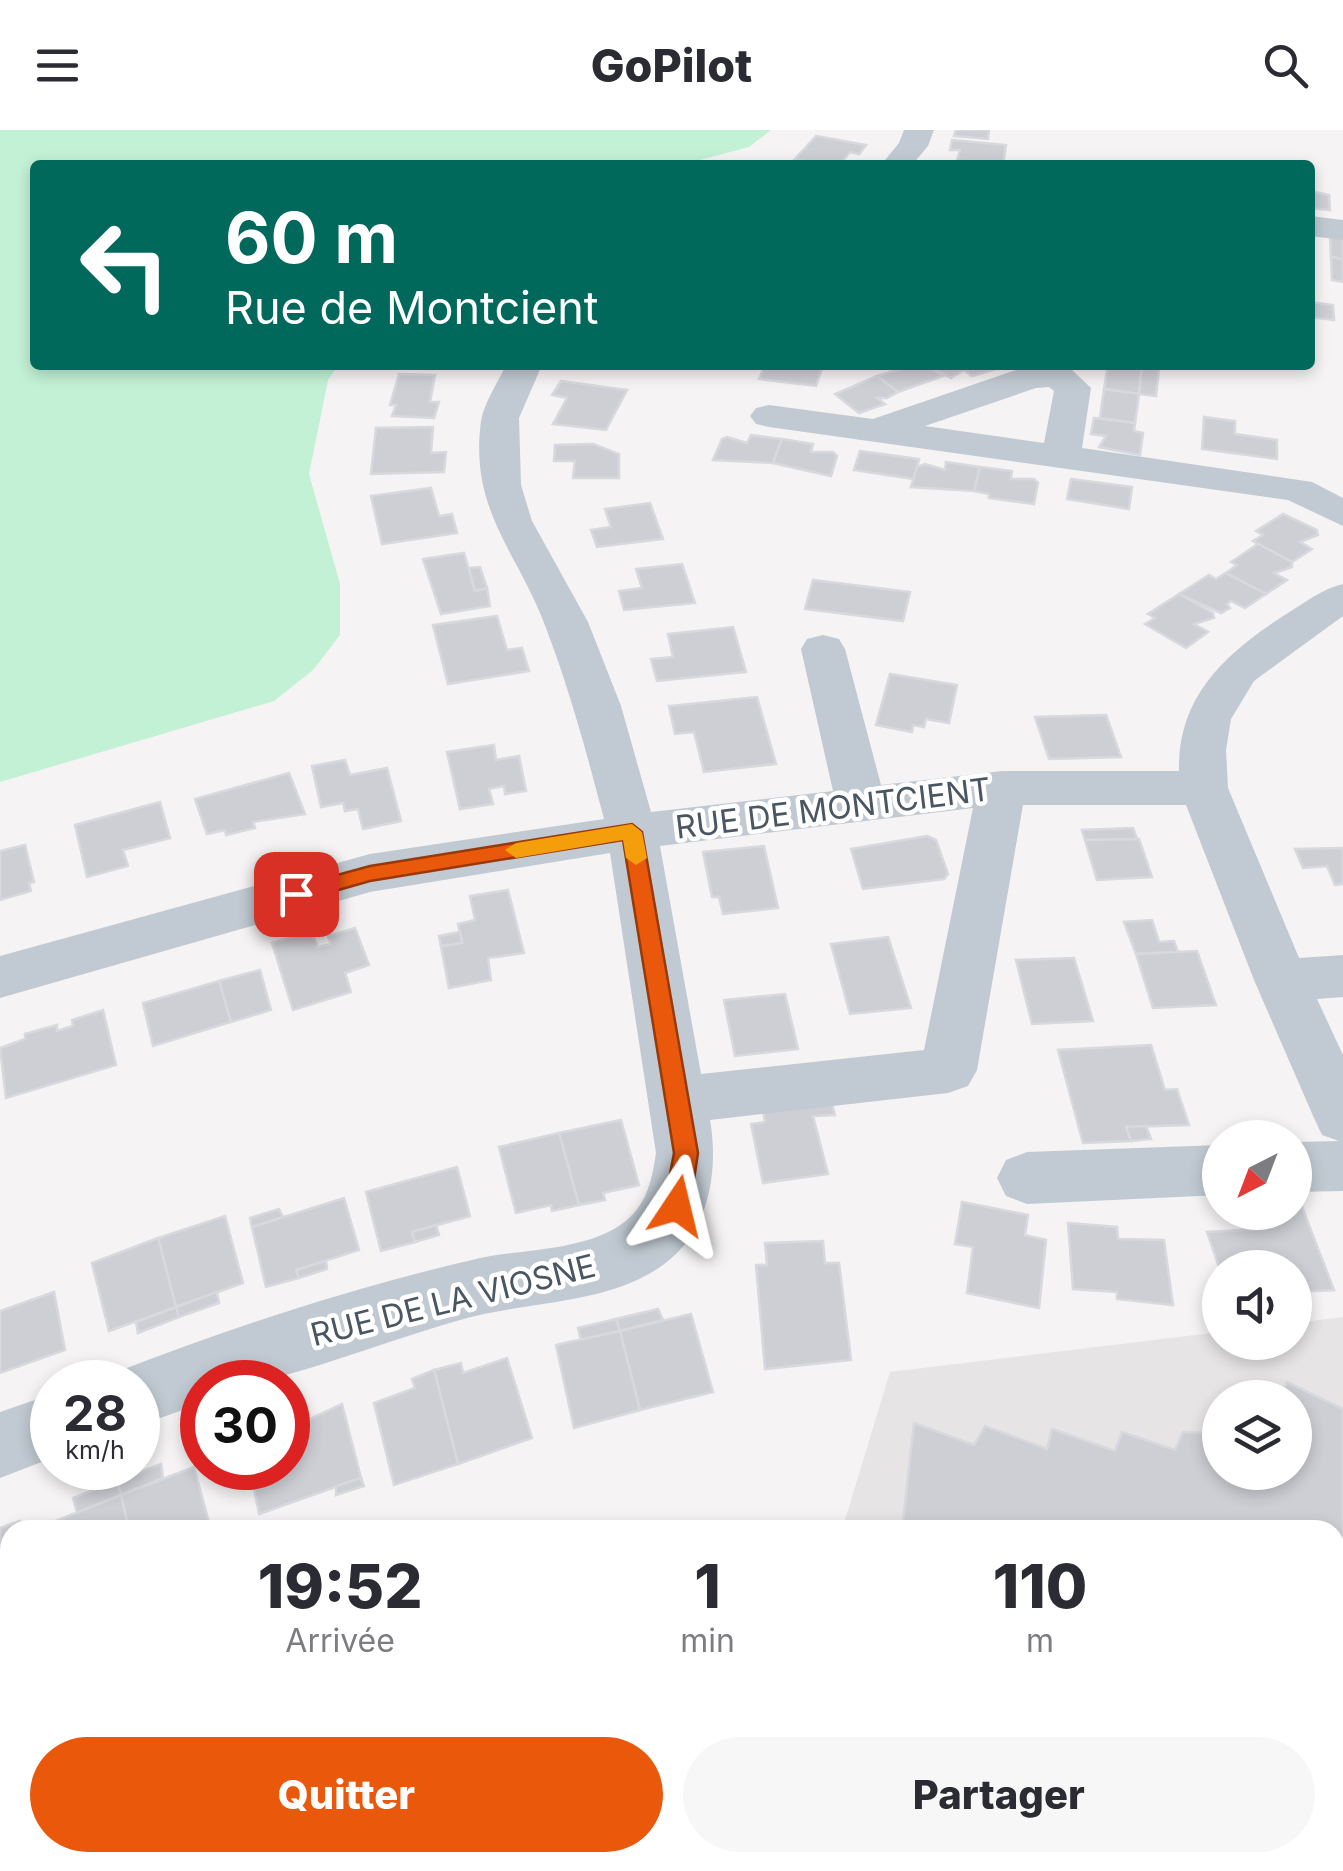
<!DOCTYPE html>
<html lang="fr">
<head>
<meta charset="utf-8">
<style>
	:root { --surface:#fff; --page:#f7f7f7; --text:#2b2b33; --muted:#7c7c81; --accent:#ea580c }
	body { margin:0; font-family:Inter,sans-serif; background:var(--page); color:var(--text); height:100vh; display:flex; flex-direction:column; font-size:38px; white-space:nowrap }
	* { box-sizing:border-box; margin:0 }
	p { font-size:32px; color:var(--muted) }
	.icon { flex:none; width:55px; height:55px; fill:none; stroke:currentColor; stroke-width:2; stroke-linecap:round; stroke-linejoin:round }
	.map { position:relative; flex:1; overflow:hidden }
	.panel { position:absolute; left:0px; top:1390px; width:1345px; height:352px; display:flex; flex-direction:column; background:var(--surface); border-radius:30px 30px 0 0; box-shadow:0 5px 15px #0003 }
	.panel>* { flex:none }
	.top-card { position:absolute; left:30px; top:30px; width:1285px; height:210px; border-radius:10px; box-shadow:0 5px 15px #0003; background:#00695c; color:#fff; overflow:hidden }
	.needle { width:65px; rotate:222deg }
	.controls { position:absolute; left:1202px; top:990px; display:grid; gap:20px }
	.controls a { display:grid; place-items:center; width:110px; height:110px; border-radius:50%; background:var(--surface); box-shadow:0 5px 15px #0003; font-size:50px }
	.speed { position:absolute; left:30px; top:1230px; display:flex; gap:20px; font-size:50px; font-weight:700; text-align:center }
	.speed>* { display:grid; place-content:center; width:130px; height:130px; border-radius:50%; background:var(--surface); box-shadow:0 5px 15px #0003; line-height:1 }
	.speed small { font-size:25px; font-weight:400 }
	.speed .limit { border:15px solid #d22; background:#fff; color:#111 }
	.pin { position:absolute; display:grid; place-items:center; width:85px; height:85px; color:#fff; margin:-42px; border-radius:20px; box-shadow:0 5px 15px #0006 }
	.me { position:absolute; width:110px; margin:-55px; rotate:10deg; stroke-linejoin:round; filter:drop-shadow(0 0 8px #0008) }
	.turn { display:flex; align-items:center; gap:35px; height:210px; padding:0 30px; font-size:45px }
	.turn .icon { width:130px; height:130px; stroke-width:2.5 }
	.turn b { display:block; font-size:70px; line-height:85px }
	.eta { display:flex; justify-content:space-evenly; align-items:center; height:170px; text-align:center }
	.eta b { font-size:60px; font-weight:800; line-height:70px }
	.primary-button { display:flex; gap:20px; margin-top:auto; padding:20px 30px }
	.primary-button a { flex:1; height:115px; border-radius:60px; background:var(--accent); color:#fff; font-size:40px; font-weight:800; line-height:115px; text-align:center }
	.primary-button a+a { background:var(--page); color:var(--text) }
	header { display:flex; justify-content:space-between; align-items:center; height:130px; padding:0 30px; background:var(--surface); font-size:45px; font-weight:800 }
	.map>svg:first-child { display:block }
	.education { fill:#e6e4e5; fill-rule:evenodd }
	.green { fill:#c3f1d5 }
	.building { fill:#cdcfd5; stroke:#d7d9de; stroke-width:2.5 }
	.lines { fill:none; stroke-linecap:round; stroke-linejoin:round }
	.minor { fill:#c1cad2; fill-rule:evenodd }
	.route { fill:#ea580c; stroke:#983908; stroke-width:2.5 }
	.slow { fill:#f59e0b }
	.labels { text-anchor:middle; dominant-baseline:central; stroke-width:9; stroke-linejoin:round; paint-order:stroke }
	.street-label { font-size:32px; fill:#4a5661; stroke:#fff }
</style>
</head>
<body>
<header><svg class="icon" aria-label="menu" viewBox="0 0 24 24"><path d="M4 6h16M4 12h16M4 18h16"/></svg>GoPilot<svg class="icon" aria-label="search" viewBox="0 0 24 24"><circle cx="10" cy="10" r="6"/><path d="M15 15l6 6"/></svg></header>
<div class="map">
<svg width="1343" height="1741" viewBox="0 0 1343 1741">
	<rect width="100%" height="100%" fill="#f5f3f3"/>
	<g class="education">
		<path d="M1343 1187V1684L1335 1689V1400H842L890 1242 1220 1202V1212H1295V1193ZM1220 1268H1295V1342H1220Z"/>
		<path d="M503 1733H1277L1265 1741H509Z"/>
	</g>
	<path class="green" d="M0 0H771L749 17 681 35H35V235H338L328 250 309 344 340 454V505L313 540 274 571 0 652Z"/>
	<g class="building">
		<path d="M956 0H989L988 9 954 6Z"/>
		<path d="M816 6 866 15 859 24 850 22 839 35 794 30Z"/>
		<path d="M952 10 1006 15 1003 35H956L960 20H950Z"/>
		<path d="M1310 61 1329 65 1330 80 1310 78Z"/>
		<path d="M1330 105 1343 107V129L1331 127Z"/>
		<path d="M1331 127 1343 129V152L1332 150Z"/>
		<path d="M1310 172 1333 175 1334 190 1310 187Z"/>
		<path d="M765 235H795L822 238 816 256 759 249Z"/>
		<path d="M914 235H927L943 246 898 262 877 246Z"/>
		<path d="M927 235H991L996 239 972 246 964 240 951 248Z"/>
		<path d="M1108 235 1142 236 1139 264 1104 259Z"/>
		<path d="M1142 236 1159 238 1156 266 1139 264Z"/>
		<path d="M399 244 435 245 430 272H439L434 288 392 286 396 275H390Z"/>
		<path d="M877 246 898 262 887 268H877L885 274 859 283 835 264Z"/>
		<path d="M561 251 627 260 606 300 553 294 567 268 552 265Z"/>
		<path d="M1104 259 1139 264 1135 293 1100 288Z"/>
		<path d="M1204 287 1235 291V304L1277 310V329L1202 319Z"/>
		<path d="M1094 288 1135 293 1134 301 1143 303 1140 325 1099 317 1106 306 1091 304Z"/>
		<path d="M433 297 431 323 446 322 444 342 371 344 376 298Z"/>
		<path d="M751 305 782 309 773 333 713 330 722 309 727 307 747 313Z"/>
		<path d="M782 309 813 314 811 322H833L837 326 831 346 773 333Z"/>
		<path d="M593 314 619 324V348H573L575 331H554L555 315Z"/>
		<path d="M860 321 919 329 914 349 854 340Z"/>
		<path d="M946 332 980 337 974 361 911 357 917 337 925 334 945 340Z"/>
		<path d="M980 337 1012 341 1011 349H1034L1038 353 1034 374 989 368V364L974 361Z"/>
		<path d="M1071 349 1132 357 1129 379 1067 369Z"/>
		<path d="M431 358 439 386 452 384 457 403 382 414 371 366Z"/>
		<path d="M650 373 663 409 597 417 591 400 611 397 605 379Z"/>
		<path d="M1283 384 1317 400 1318 405 1300 412 1312 419 1292 432 1253 411 1263 405 1256 401Z"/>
		<path d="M1258 414 1292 432V437L1274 443 1287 450 1266 464 1226 443 1237 435 1231 432Z"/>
		<path d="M464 423 475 461 487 458 490 476 441 484 423 429Z"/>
		<path d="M682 434 695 473 624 480 619 461 642 458 636 439Z"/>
		<path d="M480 437 487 458 475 461 469 438Z"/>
		<path d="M1226 443 1266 464 1245 478 1231 471 1227 474 1230 478 1221 483 1179 464 1209 445 1216 449Z"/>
		<path d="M813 450 910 462 903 491 805 479Z"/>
		<path d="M1179 464 1213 483 1214 488 1194 494 1208 502 1186 518 1145 494 1155 488 1148 484Z"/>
		<path d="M497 486 507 520 522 518 529 541 448 554 433 495Z"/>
		<path d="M733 497 746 542 657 551 651 529 673 527 668 504Z"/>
		<path d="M890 544 957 555 949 593 926 589 924 597 913 595 912 602 876 595Z"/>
		<path d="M757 567 776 634 704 642 694 602 675 604 669 576Z"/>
		<path d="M1106 585 1121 627 1049 629 1035 587Z"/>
		<path d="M494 615 496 630 519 626 526 661 505 664 504 656 489 659 493 674 460 679 447 622Z"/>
		<path d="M345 630 350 645 387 638 401 691 363 699 358 679 345 681 343 673 321 677 312 636Z"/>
		<path d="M289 643 305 684 253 692 255 698 226 705 225 700 207 704 195 669Z"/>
		<path d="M160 672 170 708 123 720 128 736 87 747 75 695Z"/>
		<path d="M1133 698 1137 709 1085 710 1082 700Z"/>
		<path d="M927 706 936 710 948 744 944 749 863 759 851 719Z"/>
		<path d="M1139 709 1152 747 1097 750 1085 710Z"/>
		<path d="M25 715 34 752 29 753 31 761 0 770V721Z"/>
		<path d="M764 716 778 778 723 784 719 767H712L703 722Z"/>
		<path d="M1343 718V754L1335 755 1327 736 1303 738 1295 719Z"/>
		<path d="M508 760 524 823 488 828 491 850 449 858 441 816 462 813 458 794 475 790 470 766Z"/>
		<path d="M1152 790 1159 812 1174 811 1178 822 1136 824 1124 792Z"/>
		<path d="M355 798 369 835 345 843 351 862 293 880 272 813 311 801 318 817 331 814 328 806Z"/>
		<path d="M460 802 462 813 441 816 439 806Z"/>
		<path d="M888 807 911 878 850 884 831 814Z"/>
		<path d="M1197 821 1216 875 1153 878 1136 824Z"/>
		<path d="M1074 828 1093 891 1032 894 1016 830Z"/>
		<path d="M260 840 271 880 231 892 219 851Z"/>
		<path d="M219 851 231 892 153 916 143 873Z"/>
		<path d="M785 864 798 919 735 926 724 870Z"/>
		<path d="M103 880 116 935 6 968 0 918 25 909V904L57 895V901L73 896 72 890Z"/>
		<path d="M1151 915 1165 960 1177 959 1189 995 1126 997 1131 1011 1083 1013 1058 920Z"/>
		<path d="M829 963 835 985 813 986 828 1044 763 1053 751 994 765 992 761 971Z"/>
		<path d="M621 990 639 1055 603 1063 605 1070 579 1075 559 1003Z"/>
		<path d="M1146 996 1151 1009 1131 1011 1126 997Z"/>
		<path d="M559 1003 579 1075 552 1081 551 1075 516 1083 499 1017Z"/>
		<path d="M457 1037 470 1086 412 1102 415 1112 381 1121 366 1062Z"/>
		<path d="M344 1068 359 1120 296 1140 299 1148 266 1157 252 1097Z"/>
		<path d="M962 1072 1028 1085 1025 1105 1046 1110 1039 1178 967 1163 973 1117 955 1114Z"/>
		<path d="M1302 1077 1334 1160 1295 1162V1138L1220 1140 1207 1102 1263 1099 1258 1082H1295V1078Z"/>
		<path d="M279 1079 283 1087 252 1097 250 1088Z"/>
		<path d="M1241 1082H1258L1263 1099H1246Z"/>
		<path d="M225 1086 243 1153 176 1177 158 1108Z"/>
		<path d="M1068 1093 1117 1097 1118 1109 1164 1110 1173 1175 1117 1169V1162L1073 1159Z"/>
		<path d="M436 1095 439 1105 415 1112 412 1102Z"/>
		<path d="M158 1108 176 1177 109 1201 92 1133Z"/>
		<path d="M823 1111 825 1133H839L851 1230 765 1239 756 1135H767L765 1113Z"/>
		<path d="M326 1131 327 1139 299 1148 296 1140Z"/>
		<path d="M54 1162 65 1220 0 1243V1181Z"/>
		<path d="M217 1162 219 1173 179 1187 176 1177Z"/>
		<path d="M176 1177 179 1187 138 1203 136 1192Z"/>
		<path d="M658 1179 663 1190 620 1201 616 1189Z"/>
		<path d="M691 1184 713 1262 640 1280 620 1201Z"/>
		<path d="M616 1189 620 1201 581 1210 578 1198Z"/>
		<path d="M620 1201 640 1280 574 1298 556 1215Z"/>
		<path d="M507 1228 532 1308 458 1334 434 1240 461 1233 463 1243Z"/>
		<path d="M434 1240 458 1334 394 1355 374 1273 415 1258 412 1249Z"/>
		<path d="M1287 1252 1343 1279V1458L1335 1423V1400H909L903 1391 914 1293 974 1315 985 1296 1047 1319 1052 1299 1115 1321 1122 1302 1175 1320 1183 1302 1206 1303 1220 1307V1342H1295V1268H1280Z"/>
		<path d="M342 1274 361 1348 259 1384 250 1338H288V1299Z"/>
		<path d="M161 1334 163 1348 121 1365 117 1351Z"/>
		<path d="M194 1337 211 1400H129L121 1365Z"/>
		<path d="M361 1348 364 1356 336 1365V1356Z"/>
		<path d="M117 1351 121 1365 77 1383 73 1368Z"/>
		<path d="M121 1365 129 1400H49L48 1394Z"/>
		<path d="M20 1391 22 1400H10V1481L8 1489 0 1492V1398Z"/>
		<path d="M1335 1475 1343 1479V1646L1335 1651Z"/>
		<path d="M631 1732H696L694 1741H629Z"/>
		<path d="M841 1732H947L932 1741H840Z"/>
		<path d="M947 1732H1040L1026 1741H932Z"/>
	</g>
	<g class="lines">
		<g class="minor">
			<path d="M904 0H934L928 16 912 35H881L899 13Z"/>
			<path d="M1310 86 1343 90V110L1310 106Z"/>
			<path d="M506 235H542L519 288 521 355 532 391 588 492 621 576 651 682 833 661 801 519 807 509 823 505 839 509 845 519 881 655 1002 641H1179C1177 565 1228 521 1288 483 1306 472 1322 459 1343 454V486L1254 551 1231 589 1226 620 1228 658 1299 828 1343 825V867L1317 869 1343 925V1061L1295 1062V1012L1339 1011 1322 1005 1314 988 1254 850 1186 675H1023L977 940 968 956 948 963 710 990C718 1035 711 1091 676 1124 623 1175 533 1170 467 1188 398 1207 332 1234 263 1251 245 1256 222 1252 202 1252V1273L138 1296V1252H110L114 1243C230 1198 351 1158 472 1130 516 1119 573 1122 614 1099 645 1081 651 1056 656 1023L610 723 370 762 0 868V826L370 724 604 689C587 624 570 561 546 498 518 422 469 381 481 291 484 273 498 252 506 235ZM973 678 924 920 701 944 660 716Z"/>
			<path d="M1057 235 1070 238 1091 258 1082 318 1312 352 1343 368V396L1288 370 769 297 756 294 750 286 756 278 769 275 873 289 1019 239ZM1049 257 1054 261 1044 313 925 296 1036 258Z"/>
			<path d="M1220 1015V1065L1027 1074 1006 1066 997 1048 1006 1030 1027 1022Z"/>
			<path d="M52 1264V1328L0 1348V1282Z"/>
		</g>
	</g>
	<path class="route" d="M632 694 642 702 698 1023 690 1076 686 1083 677 1087 668 1083 664 1076 674 1023 623 710 370 751 296 772 286 764 289 758 370 736Z"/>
	<path class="slow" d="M632 694 642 702 647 728 636 735 626 728 623 710 516 728 505 720 516 713Z"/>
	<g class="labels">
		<g class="street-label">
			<text transform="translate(833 678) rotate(-7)">RUE DE MONTCIENT</text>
			<text transform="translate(453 1170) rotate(-14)">RUE DE LA VIOSNE</text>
		</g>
	</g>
</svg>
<div class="controls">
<a><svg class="needle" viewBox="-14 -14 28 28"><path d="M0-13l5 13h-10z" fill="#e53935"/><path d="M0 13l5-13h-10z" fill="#7c7c81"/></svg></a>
<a><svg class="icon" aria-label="sound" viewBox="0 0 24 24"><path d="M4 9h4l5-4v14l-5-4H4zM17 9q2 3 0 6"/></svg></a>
<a><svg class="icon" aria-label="layers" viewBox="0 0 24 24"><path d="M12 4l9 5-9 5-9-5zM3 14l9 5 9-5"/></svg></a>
</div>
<div class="speed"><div>28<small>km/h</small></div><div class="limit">30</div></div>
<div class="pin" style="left:296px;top:764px;background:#d93025"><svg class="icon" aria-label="arrive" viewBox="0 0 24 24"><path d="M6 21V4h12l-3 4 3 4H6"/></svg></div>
<svg class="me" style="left:677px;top:1076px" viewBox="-20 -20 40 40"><path d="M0-17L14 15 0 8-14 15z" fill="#ea580c" stroke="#fff" stroke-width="4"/></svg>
<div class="top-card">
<div class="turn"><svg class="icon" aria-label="left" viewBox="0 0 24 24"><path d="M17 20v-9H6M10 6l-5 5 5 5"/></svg><div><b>60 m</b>Rue de Montcient</div></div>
</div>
<section class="panel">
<div class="eta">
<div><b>19:52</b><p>Arrivée</p></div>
<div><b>1</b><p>min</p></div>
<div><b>110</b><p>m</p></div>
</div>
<div class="primary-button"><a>Quitter</a><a>Partager</a></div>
</section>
</div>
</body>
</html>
